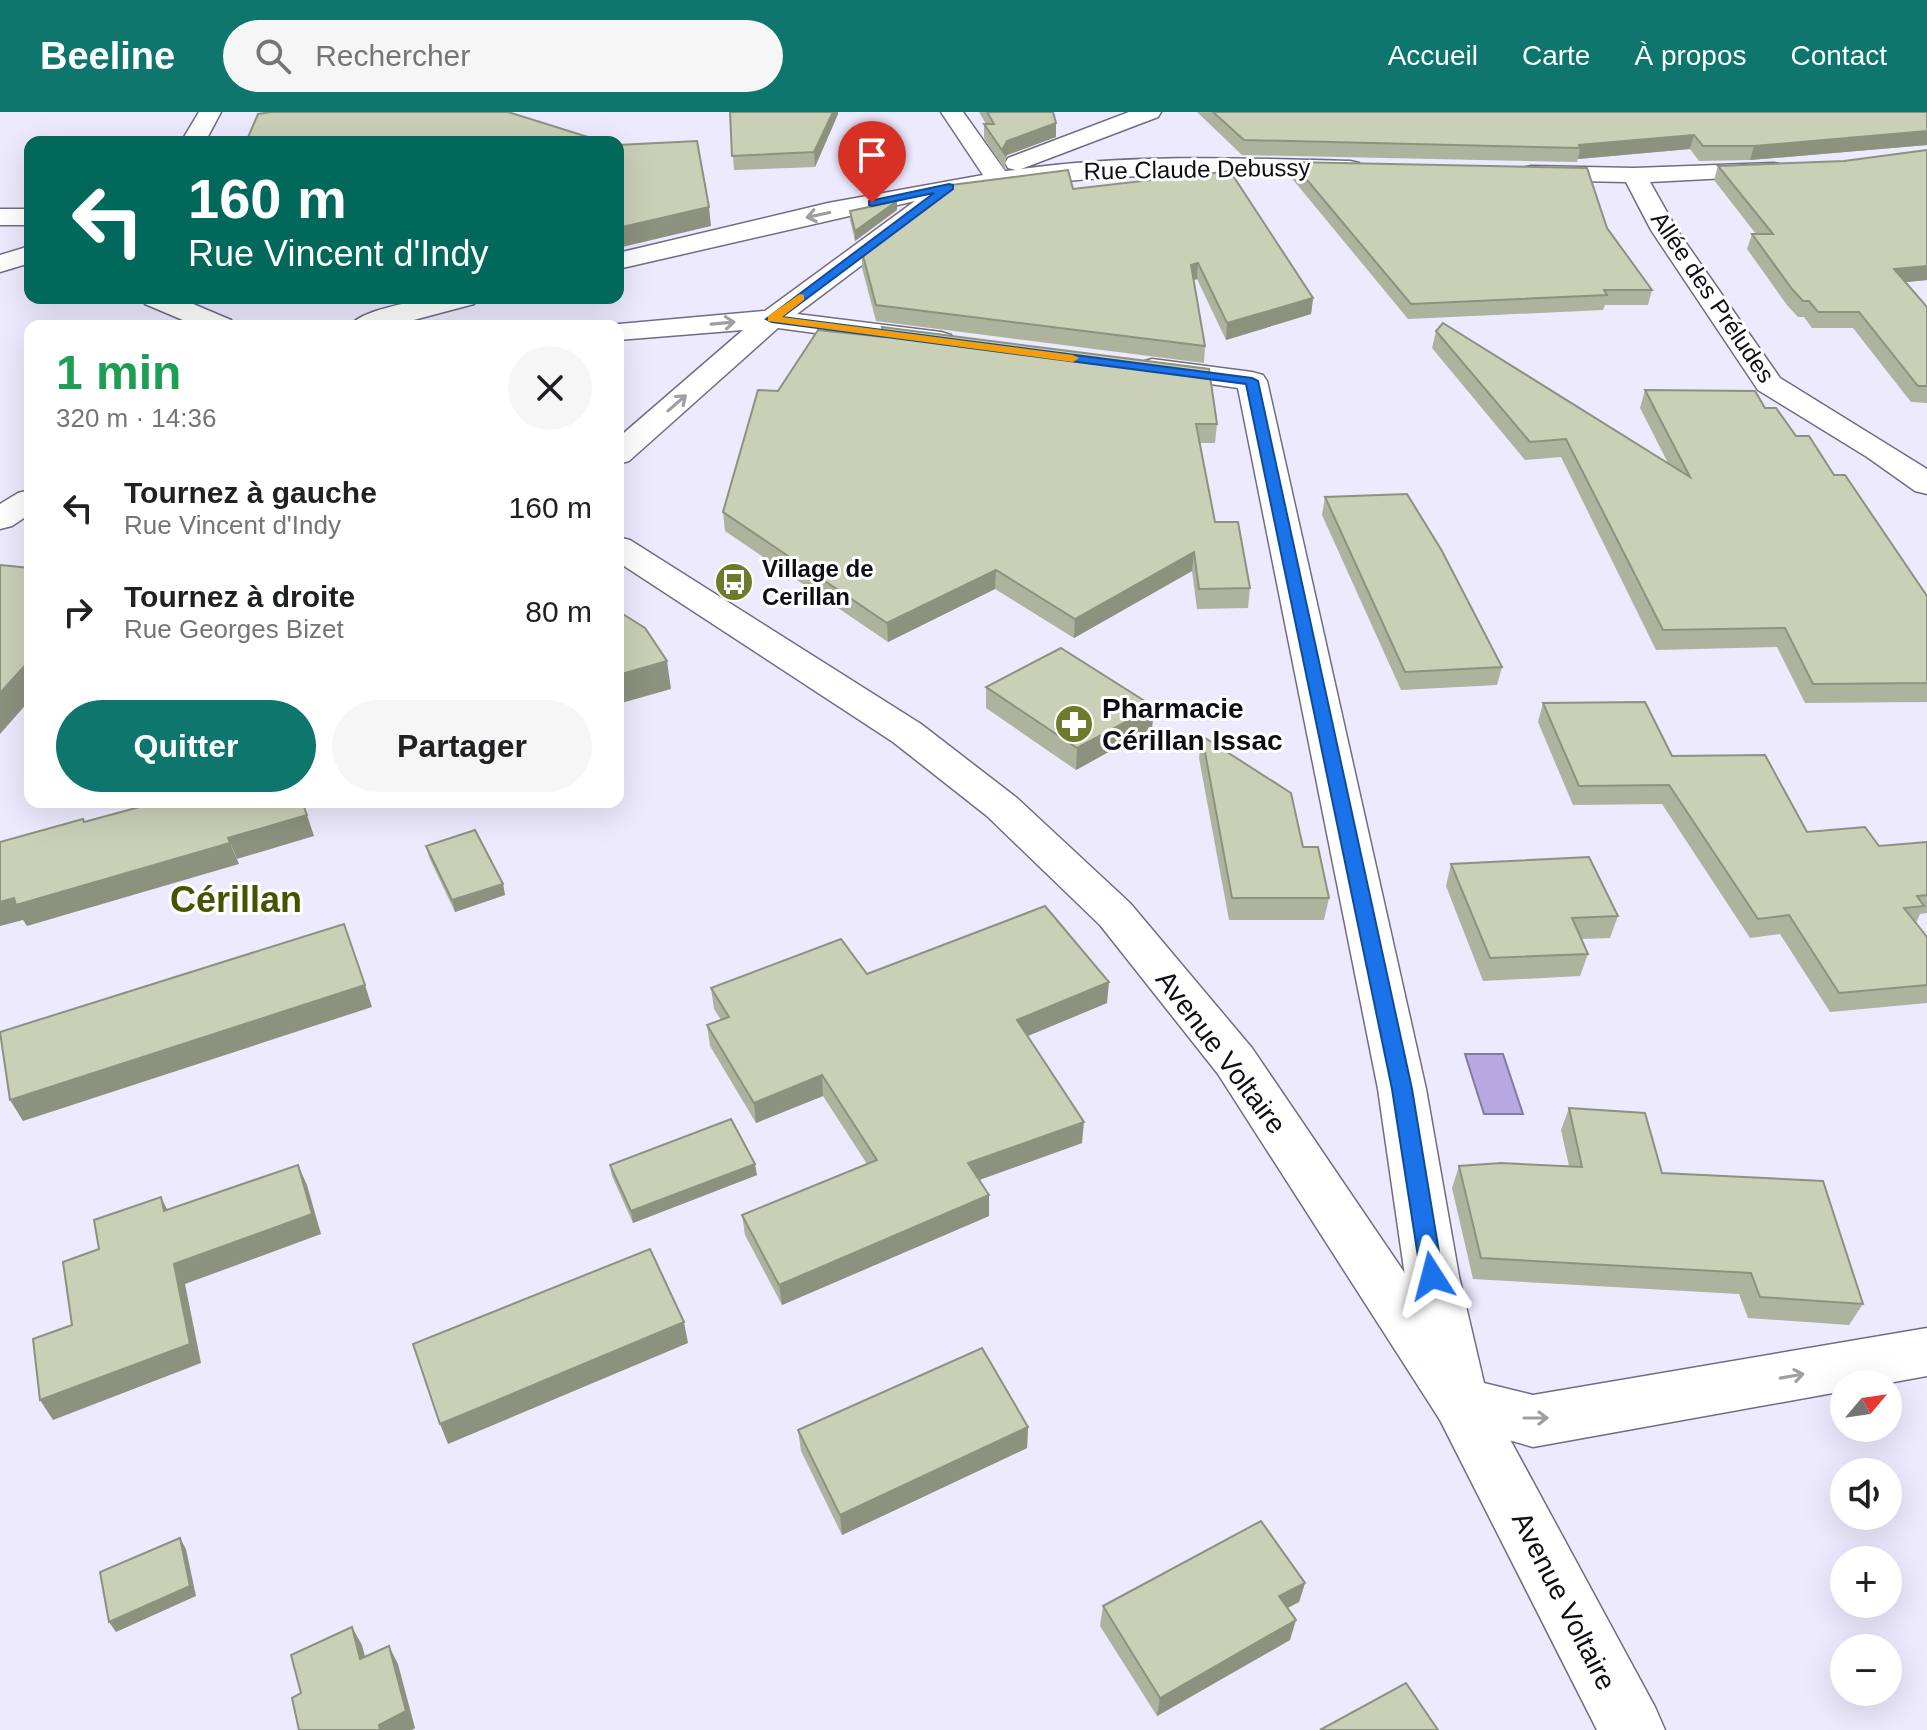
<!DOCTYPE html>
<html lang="fr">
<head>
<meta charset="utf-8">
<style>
	:root { --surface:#fff; --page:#f6f6f6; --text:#202124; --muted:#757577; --accent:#0f766e }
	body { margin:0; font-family:Helvetica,sans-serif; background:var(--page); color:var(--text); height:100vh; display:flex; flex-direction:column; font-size:30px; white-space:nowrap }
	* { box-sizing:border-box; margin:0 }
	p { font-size:26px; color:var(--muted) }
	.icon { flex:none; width:44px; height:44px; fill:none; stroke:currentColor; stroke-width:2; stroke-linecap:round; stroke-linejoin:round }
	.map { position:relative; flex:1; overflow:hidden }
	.panel { position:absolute; left:24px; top:208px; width:600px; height:488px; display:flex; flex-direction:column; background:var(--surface); border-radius:16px; box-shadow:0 8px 32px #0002 }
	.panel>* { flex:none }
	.top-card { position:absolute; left:24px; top:24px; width:600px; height:168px; border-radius:16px; box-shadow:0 8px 32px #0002; background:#00695c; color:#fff; overflow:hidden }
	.needle { width:52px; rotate:61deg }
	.tools { position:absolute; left:1830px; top:1258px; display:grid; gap:16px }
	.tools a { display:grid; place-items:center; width:72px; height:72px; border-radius:50%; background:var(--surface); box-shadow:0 8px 32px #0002; font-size:40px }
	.pin { position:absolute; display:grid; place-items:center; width:68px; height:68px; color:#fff; margin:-82px -34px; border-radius:50% 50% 50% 0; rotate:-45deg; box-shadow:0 0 8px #0007 }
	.pin .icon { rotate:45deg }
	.me { position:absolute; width:88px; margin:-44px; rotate:351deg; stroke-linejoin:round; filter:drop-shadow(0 0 6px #0008) }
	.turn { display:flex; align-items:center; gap:28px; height:168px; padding:0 32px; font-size:36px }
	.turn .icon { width:104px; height:104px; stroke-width:2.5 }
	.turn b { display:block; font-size:56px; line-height:68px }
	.round { display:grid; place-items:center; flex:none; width:84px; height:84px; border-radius:42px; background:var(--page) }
	.summary { display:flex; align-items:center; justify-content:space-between; height:136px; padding:0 32px }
	h1 { font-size:48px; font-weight:800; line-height:60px; color:#1e9e55 }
	.action { display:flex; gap:16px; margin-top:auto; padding:16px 32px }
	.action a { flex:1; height:92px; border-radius:48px; background:var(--accent); color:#fff; font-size:32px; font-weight:800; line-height:92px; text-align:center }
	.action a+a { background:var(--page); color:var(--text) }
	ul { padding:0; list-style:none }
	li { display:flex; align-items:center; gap:24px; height:104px; padding:0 32px }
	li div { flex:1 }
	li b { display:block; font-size:30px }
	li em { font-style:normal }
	header { display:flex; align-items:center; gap:48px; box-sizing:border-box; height:112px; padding:0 40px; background:var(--accent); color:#fff }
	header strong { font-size:38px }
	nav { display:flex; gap:44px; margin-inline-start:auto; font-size:28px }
	.search { width:560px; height:72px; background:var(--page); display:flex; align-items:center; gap:20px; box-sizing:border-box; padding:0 28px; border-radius:44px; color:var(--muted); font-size:30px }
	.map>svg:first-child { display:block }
	.water { fill:#b6a9e2; stroke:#847aa5; stroke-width:2 }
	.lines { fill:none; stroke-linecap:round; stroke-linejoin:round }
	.minor-casing { stroke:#716c83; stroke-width:3 }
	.major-casing { stroke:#716c83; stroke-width:3 }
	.minor { fill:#fff; fill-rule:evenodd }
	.major { fill:#fff; fill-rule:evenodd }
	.wall { fill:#adb39d }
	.shaded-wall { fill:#8d927f }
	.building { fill:#c9d0b6; stroke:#8d927f; stroke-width:2 }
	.oneway { stroke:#9f9ea2 }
	.route { fill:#1a73e8; stroke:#114b97; stroke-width:2 }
	.slow { fill:#f59e0b }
	.labels { text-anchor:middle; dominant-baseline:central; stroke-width:6; stroke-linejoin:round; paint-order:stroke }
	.far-street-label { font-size:24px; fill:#0f0d16; stroke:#fff }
	.far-poi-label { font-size:24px; font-weight:bold; fill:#0f0d16; stroke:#fff; text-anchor:start }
	.poi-label { font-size:28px; font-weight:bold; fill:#0f0d16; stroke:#fff; text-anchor:start }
	.street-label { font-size:28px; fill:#0f0d16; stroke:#fff }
	.district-label { font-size:36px; font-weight:bold; fill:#465300; stroke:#fff }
</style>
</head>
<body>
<header>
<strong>Beeline</strong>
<div class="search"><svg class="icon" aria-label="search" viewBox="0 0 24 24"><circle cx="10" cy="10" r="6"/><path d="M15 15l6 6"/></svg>Rechercher</div>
<nav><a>Accueil</a><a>Carte</a><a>À propos</a><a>Contact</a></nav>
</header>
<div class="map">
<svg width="1927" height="1618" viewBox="0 0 1927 1618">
	<rect width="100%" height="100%" fill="#ede9fe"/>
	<path class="water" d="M1465 942H1503L1523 1002H1484Z"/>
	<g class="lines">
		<g class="minor-casing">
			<g id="minor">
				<path d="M199 0H221L205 30H181Z"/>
				<path d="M941 0H963L1005 59 1016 58 1008 56 1005 51 1008 46 1129 0H1161L1158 5 1021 57C1130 42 1240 46 1350 49L1359 51 1362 56 1359 61 1350 63C1211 59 1076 62 939 85L943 90 939 95 797 202 941 220 951 223 955 229 951 235 941 238 778 216 629 349 618 352V326L743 218 618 228V214L608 213 765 199 915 89 618 157V141L828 91 983 63Z"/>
				<path d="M1774 51 1783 53 1786 58 1783 63 1650 70 1677 118 1780 266 1927 357V382L1915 379 1867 345 1758 278 1651 118 1626 70 1531 68 1522 66 1519 61 1522 56 1531 54 1634 56Z"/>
				<path d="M429 186H478L474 192 391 214H350C361 198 409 191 429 186Z"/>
				<path d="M1152 247 1252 260 1263 263 1267 269 1426 977 1459 1164 1484 1271 1533 1283 1927 1216V1264L1883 1272H1844V1279L1533 1335 1440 1308 1432 1290 1405 1164 1378 977 1238 276 1142 262 1137 256 1142 250Z"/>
				<path d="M30 378V402L12 414 0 417V392L18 381Z"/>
			</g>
		</g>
		<g class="major-casing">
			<g id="major">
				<rect x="0" y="97" width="30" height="16"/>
				<path d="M30 134V151L0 160V143Z"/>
				<path d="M141 186H179L231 208 235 214H197L145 192Z"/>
				<path d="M618 425 630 428 921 612 1017 686 1130 791 1252 936 1480 1272 1655 1595 1665 1618H1597L1440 1308 1218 962 1100 813 987 704 893 630 618 450Z"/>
			</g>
		</g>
		<use href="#minor" class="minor"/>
		<use href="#major" class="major"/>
	</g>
	<g class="wall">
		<path d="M730 0H838V2L815 55 734 58Z"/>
		<path d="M979 0H1053L1056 25 1007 43 1006 45 1005 58 984 26V12H986Z"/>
		<path d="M1197 0H1927V33L1750 48 1699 49 1690 37 1578 47 1577 50 1242 43Z"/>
		<path d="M1927 38V168L1906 170 1927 195V291L1911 290 1853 216H1812L1804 205H1798L1787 193 1747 137 1752 122H1756L1714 68 1718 54 1844 49Z"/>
		<path d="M1292 50 1607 116 1652 178 1648 193H1605L1603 198 1408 207 1290 64Z"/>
		<path d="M1073 77 1313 186 1311 202 1226 228 1197 167 1194 168 1205 234 1204 251 876 209 862 156V140Z"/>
		<path d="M897 98 855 129 850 108V99Z"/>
		<path d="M882 215 1217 312 1215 331H1200L1215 410 1250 476 1248 496 1197 497 1192 459 1074 526 995 477 888 530 725 419 723 400 778 279 882 225Z"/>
		<path d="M1436 219 1668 351 1640 296 1645 278 1765 296 1796 324 1834 363 1927 484V590L1805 591 1777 535 1656 538 1561 345 1525 348 1432 236Z"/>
		<path d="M1325 385 1502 555 1497 573 1401 578 1322 403Z"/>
		<path d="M986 575 1154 595 1152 616 1076 658 986 596Z"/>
		<path d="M1543 591 1672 644 1807 720 1879 734 1927 730V801L1920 802 1916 811 1927 825V891L1830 900 1780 822 1750 826 1662 692 1573 693 1538 610Z"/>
		<path d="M1202 624 1329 786 1324 808H1229L1199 646Z"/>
		<path d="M426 734 503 772 505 783 455 800 429 745Z"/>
		<path d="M1451 752 1618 804 1610 826 1582 827 1588 842 1580 864 1483 869 1446 774Z"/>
		<path d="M867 862 1107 891 1027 924 1082 1031 979 1068 989 1104 782 1193 745 1123 742 1103 867 1052 823 984 756 1011 710 934 707 913 721 908 714 897 711 876Z"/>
		<path d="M1569 996 1662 1061 1863 1192 1849 1213 1748 1206 1739 1182 1473 1167 1452 1076 1459 1054H1569L1561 1018Z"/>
		<path d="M610 1053 757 1063 633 1111 612 1064Z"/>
		<path d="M1028 1315 1027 1336 842 1423 801 1339 798 1318Z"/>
		<path d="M1305 1471 1299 1490 1287 1496 1290 1528 1157 1604 1100 1514 1103 1494Z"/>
	</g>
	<g class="shaded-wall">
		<path d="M833 0H838V2L815 55 814 40Z"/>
		<path d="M1056 11V25L1007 43 1006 45 1003 36 1007 29Z"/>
		<path d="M1927 19V33L1750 48 1754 34Z"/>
		<path d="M1694 23 1690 37 1578 47 1580 36 1579 33Z"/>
		<path d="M897 89V98L855 129V119Z"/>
		<path d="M709 95 711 114 618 136V116Z"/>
		<path d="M1198 151 1197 167 1190 169 1191 153Z"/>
		<path d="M1927 154V168L1888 172 1894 157Z"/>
		<path d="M1313 186 1311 202 1226 228 1227 211Z"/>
		<path d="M1194 440 1192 459 1074 526 1075 507Z"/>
		<path d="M996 458 995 477 888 530 887 511Z"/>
		<path d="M30 548V588L0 622V581Z"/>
		<path d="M667 549 671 577 618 592V563Z"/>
		<path d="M1154 595 1152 616 1076 658 1077 636Z"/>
		<path d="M307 703 314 724 237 747 228 726Z"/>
		<path d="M230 731 239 752 27 814 23 808 0 814V790Z"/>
		<path d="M503 772 505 783 455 800 452 788Z"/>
		<path d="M1109 870 1107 891 1016 929 1017 908Z"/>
		<path d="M365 873 372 895 23 1009 10 988Z"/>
		<path d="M822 963 823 984 756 1011 754 991Z"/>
		<path d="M1084 1010 1082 1031 968 1072V1051Z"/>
		<path d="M755 1052 757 1063 633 1111 631 1099Z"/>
		<path d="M298 1053 307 1073 321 1122 185 1172 201 1251 53 1308 40 1288 174 1152Z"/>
		<path d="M989 1083V1104L782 1193 779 1173Z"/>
		<path d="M161 1085 171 1105 164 1099Z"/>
		<path d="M684 1210 688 1231 448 1332 440 1312Z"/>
		<path d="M1028 1315 1027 1336 842 1423 840 1403Z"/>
		<path d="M180 1426 186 1437 196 1484 116 1520 109 1510Z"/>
		<path d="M1305 1471 1299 1490 1274 1503 1279 1484Z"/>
		<path d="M1296 1508 1290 1528 1157 1604 1160 1586Z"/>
		<path d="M352 1515 362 1533 370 1564 360 1547Z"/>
		<path d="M389 1534 398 1552 415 1616 412 1618H380L379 1613Z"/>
	</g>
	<g class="building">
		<path d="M271 0H508L604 30H246L258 2Z"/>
		<path d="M730 0H833L814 40 732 44Z"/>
		<path d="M987 0H1053L1056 11 1007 29 1003 36 1006 44 984 12H994Z"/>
		<path d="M1213 0H1927V19L1754 34H1703L1694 23 1579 33 1580 36 1244 28Z"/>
		<path d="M697 29 709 95 618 116V33Z"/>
		<path d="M1927 38V154L1894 157 1927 195V274H1918L1859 200H1818L1809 189H1803L1792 177 1752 122H1773L1718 54 1844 49Z"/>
		<path d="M1292 50 1587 56 1607 116 1652 178H1604L1607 183 1411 192Z"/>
		<path d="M1068 58 1073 77 1230 59 1313 186 1227 211 1198 151 1191 153 1205 234 876 193 862 140 951 73Z"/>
		<path d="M897 89 855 119 850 99Z"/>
		<path d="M1443 211 1690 365 1645 278 1755 279 1765 296H1776L1796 324H1809L1834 363H1845L1927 484V571L1813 572 1785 516 1663 518 1566 327 1530 330 1436 219Z"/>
		<path d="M882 215 1209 257 1217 312H1196L1215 410H1238L1250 476 1199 477 1194 440 1075 507 996 458 887 511 723 400 758 278 778 279 818 218 885 225Z"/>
		<path d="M1407 382 1442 439 1502 555 1405 560 1325 385Z"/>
		<path d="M0 453 30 456V548L0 581Z"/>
		<path d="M618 499 645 516 667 549 618 563Z"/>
		<path d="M1061 536 1154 595 1077 636 986 575Z"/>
		<path d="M1645 590 1672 644 1765 643 1807 720 1865 715 1879 734 1927 730V783L1917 784 1924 794 1904 796 1927 825V873L1839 881 1789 803 1758 807 1669 673 1579 674 1543 591Z"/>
		<path d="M1202 624 1291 681 1303 735H1318L1329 786H1232Z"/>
		<path d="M158 690H302L307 703 228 726 230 731 16 793 14 786 0 790V730L83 707 84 710Z"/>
		<path d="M475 718 503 772 452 788 426 734Z"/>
		<path d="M1589 745 1618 804 1572 806 1588 842 1490 846 1451 752Z"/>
		<path d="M1045 794 1109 870 1017 908 1084 1010 968 1051 989 1083 779 1173 742 1103 877 1048 822 963 754 991 707 913 729 905 711 876 841 827 867 862Z"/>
		<path d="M344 812 365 873 10 988 0 920Z"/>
		<path d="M1569 996 1645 1001 1662 1061 1823 1069 1863 1192 1760 1185 1751 1161 1481 1146 1459 1054 1501 1051 1582 1055Z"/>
		<path d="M731 1007 755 1052 631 1099 610 1053Z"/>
		<path d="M298 1053 312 1102 174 1152 190 1232 40 1288 33 1227 72 1213 63 1150 99 1137 94 1108 161 1085 164 1099Z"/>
		<path d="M650 1137 684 1210 440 1312 413 1232Z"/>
		<path d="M982 1236 1028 1315 840 1403 798 1318Z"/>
		<path d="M1261 1409 1305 1471 1279 1484 1296 1508 1160 1586 1103 1494Z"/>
		<path d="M180 1426 190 1474 109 1510 100 1460Z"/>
		<path d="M352 1515 360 1547 389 1534 406 1599 379 1613 380 1618H299L292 1586 301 1581 291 1543Z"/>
		<path d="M1406 1571 1438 1618H1320Z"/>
	</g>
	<defs><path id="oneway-shaft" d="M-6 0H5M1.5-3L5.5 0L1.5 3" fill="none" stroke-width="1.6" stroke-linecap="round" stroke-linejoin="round" transform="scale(2)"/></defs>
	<g class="oneway">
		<use href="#oneway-shaft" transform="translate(818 103) rotate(168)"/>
		<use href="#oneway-shaft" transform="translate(723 211) rotate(-5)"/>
		<use href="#oneway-shaft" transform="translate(677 291) rotate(-41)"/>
		<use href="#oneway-shaft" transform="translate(1792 1264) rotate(-10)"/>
		<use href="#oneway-shaft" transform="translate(1536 1306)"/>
	</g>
	<path class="route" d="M949 72 953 73V77L782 205 1252 266 1258 269 1412 977 1443 1164 1439 1171 1432 1173 1424 1171 1421 1164 1392 977 1246 272 772 210 766 207 934 81 872 94 869 93V89Z"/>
	<path class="slow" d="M800 182 804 183V188L782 205 1073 243 1079 246 1073 250 768 209V204Z"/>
	<defs>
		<g id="bus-disc" transform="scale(2)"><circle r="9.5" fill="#6c7c2b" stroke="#fff"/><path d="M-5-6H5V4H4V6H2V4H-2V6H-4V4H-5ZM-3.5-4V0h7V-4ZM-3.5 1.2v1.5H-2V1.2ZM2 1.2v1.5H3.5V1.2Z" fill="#fff"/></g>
		<g id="pharmacy-disc" transform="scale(2)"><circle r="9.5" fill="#6c7c2b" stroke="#fff"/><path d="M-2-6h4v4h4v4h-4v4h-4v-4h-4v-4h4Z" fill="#fff"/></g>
	</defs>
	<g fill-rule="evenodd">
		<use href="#bus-disc" x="734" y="470"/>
		<use href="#pharmacy-disc" x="1074" y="612"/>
	</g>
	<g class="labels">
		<g class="far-street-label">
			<text transform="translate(1197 57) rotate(-1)">Rue Claude Debussy</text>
			<text transform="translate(1713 185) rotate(56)">Allée des Préludes</text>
		</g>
		<g class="far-poi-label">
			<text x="762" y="456">Village de<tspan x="762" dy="28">Cerillan</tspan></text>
		</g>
		<g class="poi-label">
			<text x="1102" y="596">Pharmacie<tspan x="1102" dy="32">Cérillan Issac</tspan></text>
		</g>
		<g class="street-label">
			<text transform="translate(1221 940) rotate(53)">Avenue Voltaire</text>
			<text transform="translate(1564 1489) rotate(63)">Avenue Voltaire</text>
		</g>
		<g class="district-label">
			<text x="236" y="787">Cérillan</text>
		</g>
	</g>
</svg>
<div class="tools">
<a><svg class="needle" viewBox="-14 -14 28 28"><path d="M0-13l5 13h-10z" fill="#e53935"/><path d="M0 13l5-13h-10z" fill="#757577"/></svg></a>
<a><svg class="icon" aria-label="sound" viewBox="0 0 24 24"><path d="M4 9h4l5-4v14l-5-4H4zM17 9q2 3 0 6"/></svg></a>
<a>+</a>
<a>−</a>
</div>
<div class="pin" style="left:872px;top:91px;background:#d93025"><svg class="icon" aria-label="arrive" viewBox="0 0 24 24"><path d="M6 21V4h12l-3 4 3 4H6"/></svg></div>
<svg class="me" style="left:1432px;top:1164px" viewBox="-20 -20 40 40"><path d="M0-17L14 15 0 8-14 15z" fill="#1a73e8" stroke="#fff" stroke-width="4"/></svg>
<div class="top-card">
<div class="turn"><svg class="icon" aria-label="left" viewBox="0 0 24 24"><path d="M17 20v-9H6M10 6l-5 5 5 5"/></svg><div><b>160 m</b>Rue Vincent d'Indy</div></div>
</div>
<section class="panel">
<div class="summary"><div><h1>1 min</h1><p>320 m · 14:36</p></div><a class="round"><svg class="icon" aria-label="close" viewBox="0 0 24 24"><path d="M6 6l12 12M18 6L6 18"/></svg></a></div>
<ul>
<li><svg class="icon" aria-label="left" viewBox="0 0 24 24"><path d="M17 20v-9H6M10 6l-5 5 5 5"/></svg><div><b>Tournez à gauche</b><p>Rue Vincent d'Indy</p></div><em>160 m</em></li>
<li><svg class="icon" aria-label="right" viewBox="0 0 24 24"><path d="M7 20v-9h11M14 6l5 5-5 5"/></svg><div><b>Tournez à droite</b><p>Rue Georges Bizet</p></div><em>80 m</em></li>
</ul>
<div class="action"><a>Quitter</a><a>Partager</a></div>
</section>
</div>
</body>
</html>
